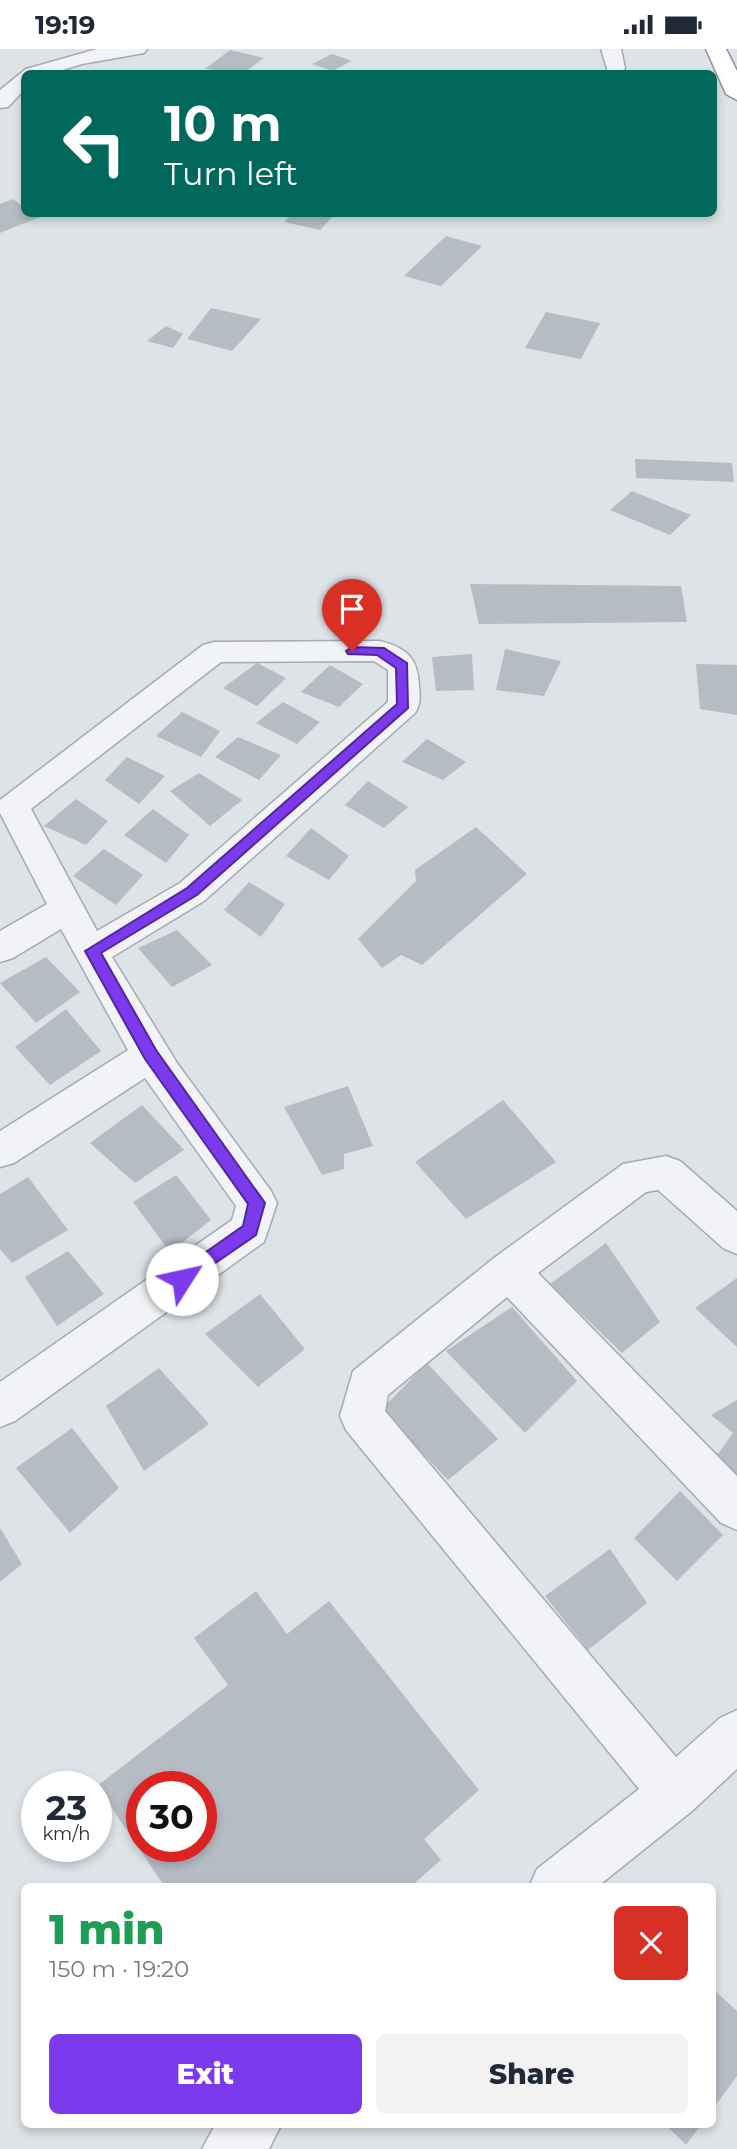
<!DOCTYPE html>
<html lang="en">
<head>
<meta charset="utf-8">
<style>
	:root { --surface:#fff; --page:#f2f2f3; --text:#1f2937; --muted:#747a83; --accent:#7c3aed }
	body { margin:0; font-family:Montserrat,sans-serif; background:var(--page); color:var(--text); height:100vh; display:flex; flex-direction:column; font-size:26px; white-space:nowrap }
	* { box-sizing:border-box; margin:0 }
	p { font-size:23px; color:var(--muted) }
	.icon { flex:none; width:38px; height:38px; fill:none; stroke:currentColor; stroke-width:2; stroke-linecap:round; stroke-linejoin:round }
	.map { position:relative; flex:1; overflow:hidden }
	.drawer { position:absolute; left:21px; top:1834px; width:695px; height:245px; display:flex; flex-direction:column; background:var(--surface); border-radius:10px; box-shadow:0 4px 10px #0003 }
	.drawer>* { flex:none }
	.top-card { position:absolute; left:21px; top:21px; width:696px; height:147px; border-radius:10px; box-shadow:0 4px 10px #0003; background:#00695c; color:#fff; overflow:hidden }
	.speed { position:absolute; left:21px; top:1722px; display:flex; gap:14px; font-size:35px; font-weight:700; text-align:center }
	.speed>* { display:grid; place-content:center; width:91px; height:91px; border-radius:50%; background:var(--surface); box-shadow:0 4px 10px #0003; line-height:1 }
	.speed small { font-size:18px; font-weight:400 }
	.speed .limit { border:10px solid #d22; background:#fff; color:#111 }
	.pin { position:absolute; display:grid; place-items:center; width:60px; height:60px; color:#fff; margin:-72px -30px; border-radius:50% 50% 50% 0; rotate:-45deg; box-shadow:0 0 7px #0007 }
	.pin .icon { rotate:45deg }
	.me { position:absolute; width:77px; margin:-38px; rotate:55deg; stroke-linejoin:round; filter:drop-shadow(0 0 5px #0008) }
	.turn { display:flex; align-items:center; gap:24px; height:147px; padding:0 28px; font-size:32px }
	.turn .icon { width:91px; height:91px; stroke-width:2.5 }
	.turn b { display:block; font-size:49px; line-height:60px }
	.round { display:grid; place-items:center; flex:none; width:74px; height:74px; border-radius:10px; background:var(--page) }
	.head { display:flex; align-items:center; justify-content:space-between; height:119px; padding:0 28px }
	h1 { font-size:42px; font-weight:800; line-height:52px; color:#1e9e55 }
	.action { display:flex; gap:14px; margin-top:auto; padding:14px 28px }
	.action a { flex:1; height:80px; border-radius:10px; background:var(--accent); color:#fff; font-size:28px; font-weight:800; line-height:80px; text-align:center }
	.action a+a { background:var(--page); color:var(--text) }
	.status { display:flex; justify-content:space-between; align-items:center; height:49px; padding:0 35px; background:var(--surface); direction:ltr }
	.status svg { height:19px; fill:currentColor }
	.map>svg:first-child { display:block }
	.building { fill:#b6bcc4; fill-rule:evenodd }
	.lines { fill:none; stroke-linecap:round; stroke-linejoin:round }
	.street-casing { stroke:#a4aab1; stroke-width:3 }
	.highway-casing { stroke:#86919e; stroke-width:3 }
	.street { fill:#f1f3f6; fill-rule:evenodd }
	.highway { fill:#fff; fill-rule:evenodd }
	.route { fill:#7c3aed; stroke:#51269a; stroke-width:2 }
</style>
</head>
<body>
<div class="status"><b>19:19</b><svg viewBox="0 0 49 12"><path d="M0 12V9h3v3zM5 12V6h3v6zM10 12V3h3v9zM15 12V0h3v12zM26 1h20v11H26zM47 4h2v5h-2z"/></svg></div>
<div class="map">
<svg width="737" height="2100" viewBox="0 0 737 2100">
	<rect width="100%" height="100%" fill="#dee3e7"/>
	<g class="building">
		<path d="M230 1 264 9 244 24 205 20Z"/>
		<path d="M332 5 352 12 332 22 312 15Z"/>
		<path d="M13 150 24 158V164L40 168 0 184V155Z"/>
		<path d="M292 164H336L320 181 284 173Z"/>
		<path d="M446 187 482 197 441 237 404 227Z"/>
		<path d="M211 259 261 270 232 302 187 290Z"/>
		<path d="M546 263 600 274 581 310 525 299Z"/>
		<path d="M166 277 183 285 173 299 147 292Z"/>
		<path d="M635 410 732 414 734 433 636 429Z"/>
		<path d="M632 442 691 466 670 486 610 461Z"/>
		<path d="M470 535 681 537 687 573 479 575Z"/>
		<path d="M505 600 561 612 544 647 496 641Z"/>
		<path d="M472 605 474 641 436 642 432 608Z"/>
		<path d="M257 614 286 629 257 657 223 639Z"/>
		<path d="M696 615 737 616V666L700 660Z"/>
		<path d="M330 616 363 635 339 658 301 643Z"/>
		<path d="M283 653 320 673 297 695 256 674Z"/>
		<path d="M182 663 220 682 201 708 156 687Z"/>
		<path d="M238 688 281 706 259 731 215 708Z"/>
		<path d="M427 690 466 713 443 731 402 713Z"/>
		<path d="M127 708 165 727 139 755 105 731Z"/>
		<path d="M199 724 242 751 210 777 170 742Z"/>
		<path d="M368 732 408 758 384 779 345 756Z"/>
		<path d="M76 750 108 772 86 796 44 777Z"/>
		<path d="M153 760 189 786 166 814 124 786Z"/>
		<path d="M476 778 527 825 422 916 401 906 382 919 358 890 416 832 415 821Z"/>
		<path d="M311 779 349 807 329 831 286 807Z"/>
		<path d="M104 800 143 826 116 856 73 827Z"/>
		<path d="M249 833 285 855 261 888 224 861Z"/>
		<path d="M177 881 212 916 172 938 138 899Z"/>
		<path d="M46 908 80 943 36 974 0 934Z"/>
		<path d="M66 960 101 1002 50 1036 15 998Z"/>
		<path d="M348 1037 373 1097 344 1105V1120L322 1126 284 1058Z"/>
		<path d="M503 1051 556 1113 466 1170 415 1113Z"/>
		<path d="M142 1056 184 1101 135 1134 90 1094Z"/>
		<path d="M176 1126 211 1171 170 1203 133 1153Z"/>
		<path d="M28 1128 68 1181 12 1214 0 1200V1145Z"/>
		<path d="M606 1194 660 1273 622 1304 550 1235Z"/>
		<path d="M68 1202 104 1245 57 1277 25 1228Z"/>
		<path d="M737 1229V1298L695 1259Z"/>
		<path d="M260 1245 305 1300 258 1338 205 1285Z"/>
		<path d="M512 1258 577 1332 525 1384 446 1302Z"/>
		<path d="M427 1314 498 1390 448 1431 381 1361Z"/>
		<path d="M159 1319 209 1375 144 1422 106 1357Z"/>
		<path d="M737 1351V1427L715 1409 733 1384 711 1366Z"/>
		<path d="M72 1379 119 1439 70 1484 16 1419Z"/>
		<path d="M680 1442 723 1486 677 1532 634 1489Z"/>
		<path d="M0 1479 22 1515 0 1533Z"/>
		<path d="M610 1500 647 1554 588 1601 545 1547Z"/>
		<path d="M256 1542 287 1585 329 1552 479 1741 424 1790 441 1811 410 1838H165L97 1737 228 1636 194 1589ZM142 1738H201V1797H142Z"/>
		<path d="M712 1939 737 1962V2027L712 2061Z"/>
		<path d="M666 2076H701L686 2096Z"/>
	</g>
	<g class="lines">
		<g class="street-casing">
			<g id="street">
				<path d="M97 0H147L144 4 82 15 53 24H24V41L8 58 0 59V41L26 20Z"/>
				<path d="M601 0H621L625 19 622 23H608Z"/>
				<path d="M380 592C407 599 418 609 419 637 420 647 421 655 415 664L204 852 112 908 177 1014 271 1142 277 1154 264 1193 15 1372 0 1378V1333L232 1171 236 1157 145 1029 14 1114 0 1118V1082L128 1001 61 880 13 909 0 913V882L47 855 0 764V751L203 596 214 593ZM374 612 388 621V653L180 834 97 882 31 760 221 613Z"/>
				<path d="M666 1107 680 1112 737 1162V1205L723 1199 658 1141 646 1143 538 1224 737 1427V1481L721 1474 507 1248 388 1346 385 1362 676 1708 720 1669 737 1661V1720L692 1762 597 1838H529L537 1820 639 1740 346 1381 340 1367 353 1322 494 1209 623 1115Z"/>
				<path d="M215 2076H281L269 2100H202Z"/>
			</g>
		</g>
		<g class="highway-casing">
			<path id="highway" d="M706 0H726L737 22V51L726 45Z"/>
		</g>
		<use href="#street" class="street"/>
		<use href="#highway" class="highway"/>
	</g>
	<path class="route" d="M352 598 384 599 407 614 408 659 197 846 101 904 156 1001 265 1154 256 1186 182 1237 173 1230 176 1224 243 1177 248 1155 145 1010 85 902 187 839 397 655 396 619 377 606 348 605 346 602Z"/>
</svg>
<div class="speed"><div>23<small>km/h</small></div><div class="limit">30</div></div>
<div class="pin" style="left:352px;top:602px;background:#d93025"><svg class="icon" aria-label="arrive" viewBox="0 0 24 24"><path d="M6 21V4h12l-3 4 3 4H6"/></svg></div>
<svg class="me" style="left:182px;top:1230px" viewBox="-20 -20 40 40"><circle r="19" fill="#fff"/><path d="M0-13L10 11 0 6-10 11z" fill="#7c3aed"/></svg>
<div class="top-card">
<div class="turn"><svg class="icon" aria-label="left" viewBox="0 0 24 24"><path d="M17 20v-9H6M10 6l-5 5 5 5"/></svg><div><b>10 m</b>Turn left</div></div>
</div>
<section class="drawer">
<div class="head"><div><h1>1 min</h1><p>150 m · 19:20</p></div><a class="round" style="background:#d93025;color:#fff"><svg class="icon" aria-label="close" viewBox="0 0 24 24"><path d="M6 6l12 12M18 6L6 18"/></svg></a></div>
<div class="action"><a>Exit</a><a>Share</a></div>
</section>
</div>
</body>
</html>
